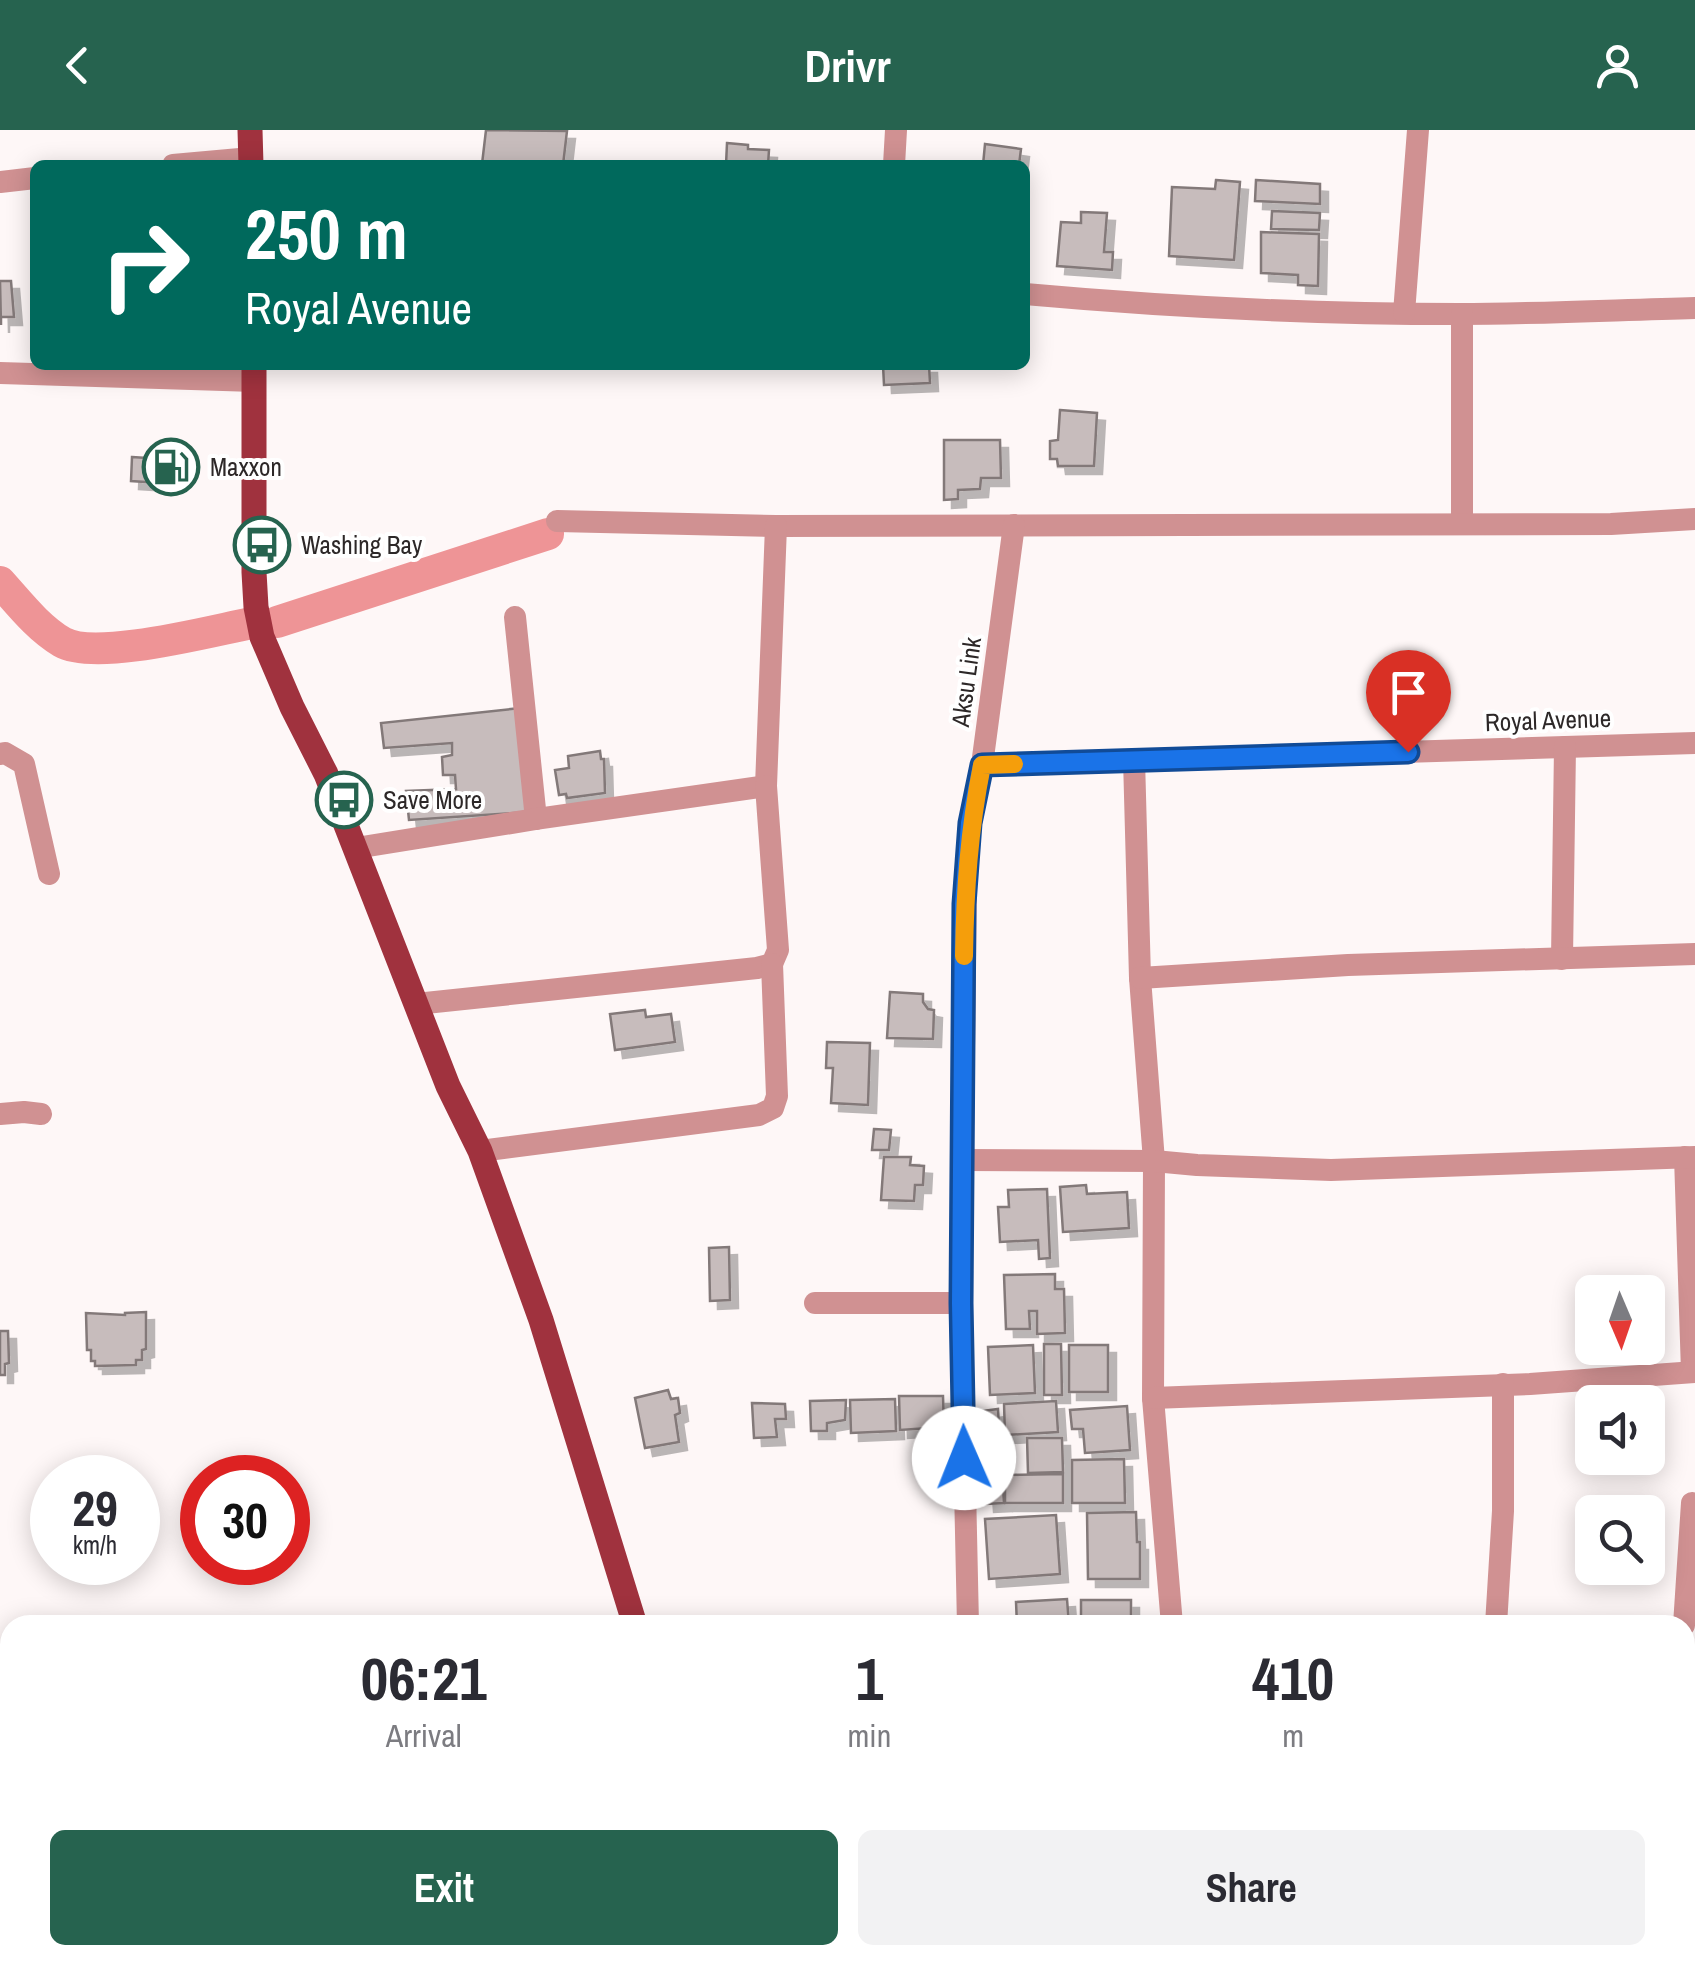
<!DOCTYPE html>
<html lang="en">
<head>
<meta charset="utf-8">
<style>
	:root { --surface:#fff; --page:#f2f2f3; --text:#2b2b33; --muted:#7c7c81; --accent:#26634f }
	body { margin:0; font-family:"Archivo Narrow",sans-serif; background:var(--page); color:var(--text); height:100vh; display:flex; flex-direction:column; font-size:38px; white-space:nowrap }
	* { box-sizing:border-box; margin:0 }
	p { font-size:32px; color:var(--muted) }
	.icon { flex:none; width:55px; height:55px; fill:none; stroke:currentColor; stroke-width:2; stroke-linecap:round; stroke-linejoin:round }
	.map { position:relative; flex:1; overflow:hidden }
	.drawer { position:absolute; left:0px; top:1485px; width:1695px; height:350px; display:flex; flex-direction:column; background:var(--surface); border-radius:30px 30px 0 0; box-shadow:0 5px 25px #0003 }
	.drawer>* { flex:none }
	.hud { position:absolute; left:30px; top:30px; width:1000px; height:210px; border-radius:15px; box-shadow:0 5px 25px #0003; background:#00695c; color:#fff; overflow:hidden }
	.needle { width:65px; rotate:178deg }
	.buttons { position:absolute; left:1575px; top:1145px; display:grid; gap:20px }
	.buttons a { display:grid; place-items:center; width:90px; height:90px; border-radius:15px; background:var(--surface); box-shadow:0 5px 25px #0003; font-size:50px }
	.speed { position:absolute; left:30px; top:1325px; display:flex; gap:20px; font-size:50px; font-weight:700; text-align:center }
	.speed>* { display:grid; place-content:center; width:130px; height:130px; border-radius:50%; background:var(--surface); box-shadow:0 5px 25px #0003; line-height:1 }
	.speed small { font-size:25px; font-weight:400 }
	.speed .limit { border:15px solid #d22; background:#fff; color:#111 }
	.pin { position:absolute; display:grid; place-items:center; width:85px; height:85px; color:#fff; margin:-102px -42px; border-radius:50% 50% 50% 0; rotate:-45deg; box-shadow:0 0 10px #0007 }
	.pin .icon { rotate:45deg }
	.me { position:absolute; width:110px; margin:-55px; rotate:359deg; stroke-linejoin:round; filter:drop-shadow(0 0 8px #0008) }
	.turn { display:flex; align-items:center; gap:35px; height:210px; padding:0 50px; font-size:45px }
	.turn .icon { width:130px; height:130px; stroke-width:2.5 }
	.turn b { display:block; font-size:70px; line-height:85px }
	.eta { display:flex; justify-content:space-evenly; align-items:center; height:170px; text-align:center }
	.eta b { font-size:60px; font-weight:700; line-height:70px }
	.cta { display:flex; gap:20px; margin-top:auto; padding:20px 50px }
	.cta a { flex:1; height:115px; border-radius:15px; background:var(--accent); color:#fff; font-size:40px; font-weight:700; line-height:115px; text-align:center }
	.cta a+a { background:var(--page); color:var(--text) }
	header { display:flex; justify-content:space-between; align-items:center; height:130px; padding:0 50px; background:var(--accent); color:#fff; font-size:45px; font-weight:700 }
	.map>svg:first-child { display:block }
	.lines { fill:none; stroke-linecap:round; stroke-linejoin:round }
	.river { stroke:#ee9496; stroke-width:32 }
	.building { fill:#c7bcbc; stroke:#837979; stroke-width:2.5; filter:url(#shadow) }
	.minor { stroke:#d09192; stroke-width:22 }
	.major { stroke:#a0323e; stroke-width:25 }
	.route-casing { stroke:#114b97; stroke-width:25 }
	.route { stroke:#1a73e8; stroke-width:18 }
	.slow { stroke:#f59e0b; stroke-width:18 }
	.labels { text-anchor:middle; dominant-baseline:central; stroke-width:8; stroke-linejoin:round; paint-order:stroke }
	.poi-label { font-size:25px; fill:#2d2828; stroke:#fff; text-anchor:start }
	.street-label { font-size:25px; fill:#2d2828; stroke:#fff }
</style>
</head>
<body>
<header><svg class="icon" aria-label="back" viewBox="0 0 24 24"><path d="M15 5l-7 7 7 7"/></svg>Drivr<svg class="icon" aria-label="person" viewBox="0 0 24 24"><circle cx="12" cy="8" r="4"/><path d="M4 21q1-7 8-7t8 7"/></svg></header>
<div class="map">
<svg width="1695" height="1835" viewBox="0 0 1695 1835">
	<defs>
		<filter id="shadow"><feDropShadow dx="8" dy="8" stdDeviation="0" flood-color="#0004"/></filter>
	</defs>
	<rect width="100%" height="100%" fill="#fef7f7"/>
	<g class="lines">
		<g class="river">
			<path d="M0 452C19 473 37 497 62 512 95 531 207 502 247 494"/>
			<path d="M277 492 548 404"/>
		</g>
	</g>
	<g class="building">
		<path d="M486 0 567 1 563 35 482 34Z"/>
		<path d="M727 13 748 15V19L769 20 768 35H726Z"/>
		<path d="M985 14 1021 19 1019 35H983Z"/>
		<path d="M1216 50 1240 52 1234 130 1169 126 1172 57 1215 59Z"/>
		<path d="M1256 50 1320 54V74L1255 71Z"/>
		<path d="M1272 81 1320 83 1319 100 1271 99Z"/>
		<path d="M1081 82 1107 83 1104 122H1113L1112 140 1057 136 1061 92 1081 93Z"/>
		<path d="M1261 102 1319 104 1318 156 1298 155V145L1261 143Z"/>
		<path d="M0 151H11L14 187H1V195Z"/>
		<path d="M883 235H929L930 253 884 255Z"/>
		<path d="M1060 280 1097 283 1094 336H1058L1057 329H1050V311L1058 310Z"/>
		<path d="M944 310H1000L1001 348H981L980 359 958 360V369L944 370Z"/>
		<path d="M132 327 177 330 175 354 131 351Z"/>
		<path d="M521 578 530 682 409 690 406 661 456 659 455 645H443L442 627 452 625V613L384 618 381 593Z"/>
		<path d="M600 621 601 629H604L605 663 567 668 566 664 559 665 555 640 569 638 568 626Z"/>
		<path d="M890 862 923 864V872L928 879 934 880 933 909 887 908Z"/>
		<path d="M645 880 646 887 671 884 675 912 615 920 610 884Z"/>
		<path d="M827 912 870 913 868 975 831 973 833 938H826Z"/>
		<path d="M874 999 891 1000 889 1020H872Z"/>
		<path d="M884 1027H911L910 1035 924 1036 923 1055H915L914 1071 881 1070Z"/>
		<path d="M1086 1055 1087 1064 1127 1062 1129 1098 1063 1102 1060 1057Z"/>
		<path d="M1047 1059 1050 1128 1039 1129 1038 1110 1000 1112 998 1077H1009L1008 1060Z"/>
		<path d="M729 1117 730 1170 710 1171 709 1118Z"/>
		<path d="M1055 1144V1159H1064L1065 1203 1037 1204V1181H1029L1030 1199H1006L1004 1145Z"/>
		<path d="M146 1182V1219L142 1220V1230H136V1235L95 1236V1231H91V1220H87L86 1183 125 1185V1183Z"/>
		<path d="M0 1201H8L9 1233 5 1234V1245H0Z"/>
		<path d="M1044 1214H1061L1062 1265H1044Z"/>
		<path d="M1033 1215 1035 1263 990 1265 988 1217Z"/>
		<rect x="1069" y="1215" width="39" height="47"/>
		<path d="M668 1260 671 1269 678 1268 680 1283 675 1285 679 1312 645 1318 635 1268Z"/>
		<path d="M899 1266H943L944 1297 900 1300Z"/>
		<path d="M895 1269 896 1301 851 1303 850 1270Z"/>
		<path d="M846 1270 845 1290 827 1293V1301H811L810 1271Z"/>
		<path d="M1056 1271 1058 1302 1005 1305 1004 1274Z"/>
		<path d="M752 1273 785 1274 786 1289H775L777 1307 754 1308Z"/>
		<path d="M1127 1276 1130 1320 1085 1323 1083 1299H1072L1070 1280Z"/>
		<path d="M998 1279 1001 1331 985 1332 982 1281Z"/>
		<path d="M1027 1308H1062L1063 1342 1028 1343Z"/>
		<path d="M1124 1329 1125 1373H1072V1330Z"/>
		<path d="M1002 1341 1004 1373 986 1374 984 1342Z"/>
		<path d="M1063 1344V1373H1005V1345Z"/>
		<path d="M1136 1382 1137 1412H1140V1449H1088L1087 1383Z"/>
		<path d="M1056 1385 1060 1444 989 1449 985 1389Z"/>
		<path d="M1067 1469 1069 1495H1017L1016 1472Z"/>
		<rect x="1081" y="1470" width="50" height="25"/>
		<rect x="4" y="1534" width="6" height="45"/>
		<path d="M0 1619H10V1651L0 1652Z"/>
		<rect x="0" y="1679" width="10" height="37"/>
		<path d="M0 1743H10V1773L0 1774Z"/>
	</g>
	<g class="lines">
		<g class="minor">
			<path d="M173 35 251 28"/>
			<path d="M894 35 896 0"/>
			<path d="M0 52 35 48"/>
			<path d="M1025 164C1169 177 1314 184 1459 184 1537 184 1616 180 1695 178"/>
			<path d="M1404 183 1418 0"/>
			<path d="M1462 184V393"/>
			<path d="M0 243 255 251"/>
			<path d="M557 391 776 396 1611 394 1695 389"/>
			<path d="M515 487 536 689"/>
			<path d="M0 624 5 623 24 634 49 744"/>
			<path d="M1134 629 1140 848 1154 1031 1153 1268 1172 1495"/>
			<path d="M982 635 1695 613"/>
			<path d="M356 718 536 689 766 656 776 396"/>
			<path d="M1562 829 1565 617"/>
			<path d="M1140 848 1348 835 1695 824"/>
			<path d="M416 874 757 838 772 834 778 820 766 656"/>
			<path d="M0 984 24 982 41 984"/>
			<path d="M480 1021 759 985 773 978 777 966 772 834"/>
			<path d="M1685 1027 1692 1242"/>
			<path d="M963 1030 1154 1031 1197 1035 1331 1040 1695 1027"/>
			<path d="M815 1173H961"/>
			<path d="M1153 1268 1530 1254 1695 1242"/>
			<path d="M968 1495 961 1173 966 746 971 693 982 635 1014 395"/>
			<path d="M1496 1495 1503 1381V1254"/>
			<path d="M1684 1495 1692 1373"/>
			<path d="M1685 1761H1695"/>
			<path d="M1302 1825V1835"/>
		</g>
		<g class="major">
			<path d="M250 0 251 35"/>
			<path d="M254 235V442L256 477 262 507 292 577 326 644 448 956 480 1021 541 1190 635 1495"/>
			<path d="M743 1825 749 1835"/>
		</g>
	</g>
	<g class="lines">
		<g class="route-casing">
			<path id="route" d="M964 1328 961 1173 964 774 970 693 982 635 1408 622"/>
		</g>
		<use href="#route" class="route"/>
		<path class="slow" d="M964 826C965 759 969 701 982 635L1014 634"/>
	</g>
	<defs>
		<g id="fuel-ring" transform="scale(2.875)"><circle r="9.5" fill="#fff" stroke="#26634f" stroke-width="1.5"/><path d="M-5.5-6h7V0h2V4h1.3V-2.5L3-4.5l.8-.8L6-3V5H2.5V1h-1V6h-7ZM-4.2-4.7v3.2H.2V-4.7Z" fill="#26634f"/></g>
		<g id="bus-ring" transform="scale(2.875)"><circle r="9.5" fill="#fff" stroke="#26634f" stroke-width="1.5"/><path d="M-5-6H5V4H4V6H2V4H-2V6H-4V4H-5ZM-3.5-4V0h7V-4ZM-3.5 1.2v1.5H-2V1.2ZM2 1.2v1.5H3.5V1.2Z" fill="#26634f"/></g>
	</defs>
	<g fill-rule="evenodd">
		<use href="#fuel-ring" x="171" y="337"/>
		<use href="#bus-ring" x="262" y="415"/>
		<use href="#bus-ring" x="344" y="670"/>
	</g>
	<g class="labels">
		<g class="poi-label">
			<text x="210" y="337">Maxxon</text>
			<text x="301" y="415">Washing Bay</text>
			<text x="383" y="670">Save More</text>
		</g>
		<g class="street-label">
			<text transform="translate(966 552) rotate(-82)">Aksu Link</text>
			<text transform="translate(1548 590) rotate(-2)">Royal Avenue</text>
		</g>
	</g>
</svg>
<div class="buttons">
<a><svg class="needle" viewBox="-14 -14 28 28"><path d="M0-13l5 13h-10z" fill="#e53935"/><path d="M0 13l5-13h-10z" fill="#7c7c81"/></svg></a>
<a><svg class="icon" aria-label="sound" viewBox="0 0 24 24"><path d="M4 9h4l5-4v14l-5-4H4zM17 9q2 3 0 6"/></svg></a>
<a><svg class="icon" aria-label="search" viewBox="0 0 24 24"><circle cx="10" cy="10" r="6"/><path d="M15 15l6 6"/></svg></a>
</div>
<div class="speed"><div>29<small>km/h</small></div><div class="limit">30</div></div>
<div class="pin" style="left:1408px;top:622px;background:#d93025"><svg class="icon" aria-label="arrive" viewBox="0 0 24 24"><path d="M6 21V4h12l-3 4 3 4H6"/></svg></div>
<svg class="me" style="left:964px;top:1328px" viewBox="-20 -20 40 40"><circle r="19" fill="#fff"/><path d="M0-13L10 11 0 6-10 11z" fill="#1a73e8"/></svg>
<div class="hud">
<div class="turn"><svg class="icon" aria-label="right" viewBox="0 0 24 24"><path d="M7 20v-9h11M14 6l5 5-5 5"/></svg><div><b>250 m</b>Royal Avenue</div></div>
</div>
<section class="drawer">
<div class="eta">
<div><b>06:21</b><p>Arrival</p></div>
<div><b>1</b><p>min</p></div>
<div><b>410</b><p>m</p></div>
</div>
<div class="cta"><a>Exit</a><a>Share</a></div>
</section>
</div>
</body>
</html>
